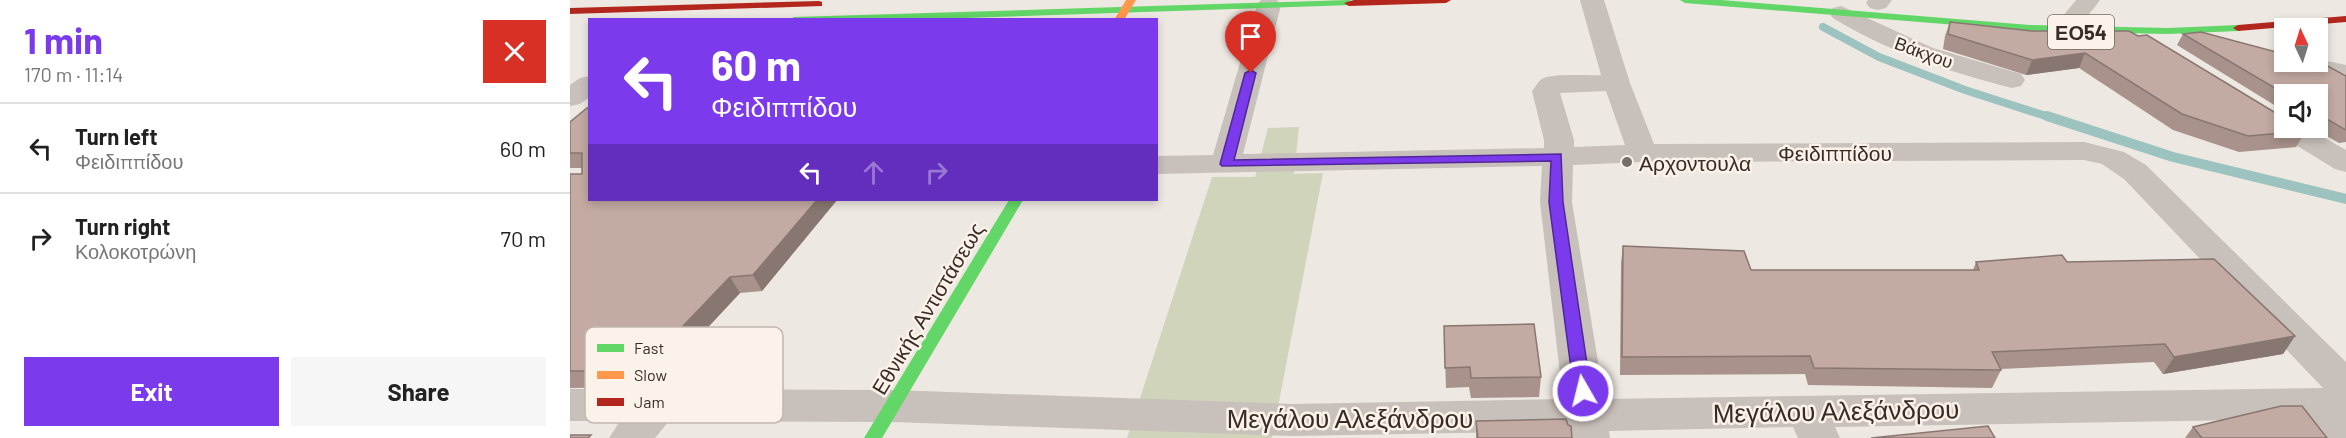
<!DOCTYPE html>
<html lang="en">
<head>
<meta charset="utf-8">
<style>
	:root { --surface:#fff; --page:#f6f6f6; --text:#222; --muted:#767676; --line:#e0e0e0; --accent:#7c3aed }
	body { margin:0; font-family:Barlow,sans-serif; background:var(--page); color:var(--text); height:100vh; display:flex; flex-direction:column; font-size:22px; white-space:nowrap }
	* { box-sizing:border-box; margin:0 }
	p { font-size:20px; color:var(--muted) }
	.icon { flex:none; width:33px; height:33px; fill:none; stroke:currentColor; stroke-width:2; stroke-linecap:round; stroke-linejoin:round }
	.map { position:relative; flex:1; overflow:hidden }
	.panel { display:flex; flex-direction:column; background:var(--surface); width:570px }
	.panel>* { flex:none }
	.top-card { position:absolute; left:18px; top:18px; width:570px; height:183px; border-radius:0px; box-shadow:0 3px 9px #0003; background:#7c3aed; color:#fff; overflow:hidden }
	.needle { width:39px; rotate:356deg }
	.tools { position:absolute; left:1704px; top:18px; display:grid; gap:12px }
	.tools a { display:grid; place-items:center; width:54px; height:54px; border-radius:0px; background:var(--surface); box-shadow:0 3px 9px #0003; font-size:30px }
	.pin { position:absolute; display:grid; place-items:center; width:51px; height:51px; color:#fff; margin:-62px -26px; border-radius:50% 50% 50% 0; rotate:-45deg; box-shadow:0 0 6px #0007 }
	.pin .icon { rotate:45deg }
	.me { position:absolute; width:66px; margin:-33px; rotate:352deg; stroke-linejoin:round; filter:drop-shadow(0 0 4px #0008) }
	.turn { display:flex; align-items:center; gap:21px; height:126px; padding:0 24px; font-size:27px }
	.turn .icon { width:78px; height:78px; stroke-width:2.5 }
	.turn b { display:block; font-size:42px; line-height:51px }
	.lanes { display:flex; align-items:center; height:57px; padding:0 24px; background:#0003; justify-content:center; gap:30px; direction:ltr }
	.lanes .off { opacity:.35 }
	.round { display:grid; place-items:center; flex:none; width:63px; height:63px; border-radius:0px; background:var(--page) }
	.overview { display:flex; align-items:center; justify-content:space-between; height:102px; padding:0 24px }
	h1 { font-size:36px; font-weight:700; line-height:45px; color:var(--accent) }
	.action { display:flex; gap:12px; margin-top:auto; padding:12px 24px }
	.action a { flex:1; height:69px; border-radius:0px; background:var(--accent); color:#fff; font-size:24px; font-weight:700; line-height:69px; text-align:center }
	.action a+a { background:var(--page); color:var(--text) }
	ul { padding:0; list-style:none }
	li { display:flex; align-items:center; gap:18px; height:90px; padding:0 24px; border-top:2px solid var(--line) }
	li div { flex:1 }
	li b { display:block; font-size:22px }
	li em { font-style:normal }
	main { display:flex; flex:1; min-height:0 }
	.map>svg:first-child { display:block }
	.green { fill:#d0d4bb }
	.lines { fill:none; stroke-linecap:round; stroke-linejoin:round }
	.stream-far1 { stroke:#9cc3c0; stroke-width:8 }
	.stream { stroke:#9cc3c0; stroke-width:10 }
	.street { fill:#c8c0ba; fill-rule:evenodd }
	.fast { fill:#63d668; fill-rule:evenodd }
	.slow { fill:#ff974d; fill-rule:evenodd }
	.jam { fill:#b3261e; fill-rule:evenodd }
	.wall { fill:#a8928b }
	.shaded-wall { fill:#887771 }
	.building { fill:#c3aaa2; stroke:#887771; stroke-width:1.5 }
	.route { fill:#7c3aed; stroke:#51269a; stroke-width:1.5 }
	.poi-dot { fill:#786e69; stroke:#fbf2e9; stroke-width:2 }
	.labels { text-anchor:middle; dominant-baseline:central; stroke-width:5; stroke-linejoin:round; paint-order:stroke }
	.far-street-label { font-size:18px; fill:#392c28; stroke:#fbf2e9 }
	.shield { fill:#fbf2e9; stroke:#736762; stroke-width:1.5 }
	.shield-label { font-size:20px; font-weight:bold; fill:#392c28 }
	.street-label { font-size:21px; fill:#392c28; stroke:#fbf2e9 }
	.poi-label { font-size:21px; fill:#392c28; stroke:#fbf2e9; text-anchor:start }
	.near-street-label { font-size:26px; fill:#392c28; stroke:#fbf2e9 }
	.key { fill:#fbf2e9; stroke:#c1b7af; stroke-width:1.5 }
	.key-label { font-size:16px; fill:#392c28 }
</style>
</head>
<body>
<main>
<section class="panel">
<div class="overview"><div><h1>1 min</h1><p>170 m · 11:14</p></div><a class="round" style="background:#d93025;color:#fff"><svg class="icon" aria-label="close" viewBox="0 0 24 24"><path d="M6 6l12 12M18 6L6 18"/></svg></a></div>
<ul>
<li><svg class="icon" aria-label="left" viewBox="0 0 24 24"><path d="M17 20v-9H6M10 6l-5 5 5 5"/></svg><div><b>Turn left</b><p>Φειδιππίδου</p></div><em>60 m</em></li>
<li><svg class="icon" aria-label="right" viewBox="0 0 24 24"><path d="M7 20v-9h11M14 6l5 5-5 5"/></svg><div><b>Turn right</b><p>Κολοκοτρώνη</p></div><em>70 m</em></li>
</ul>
<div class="action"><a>Exit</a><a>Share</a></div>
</section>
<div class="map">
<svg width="1776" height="438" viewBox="0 0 1776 438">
	<rect width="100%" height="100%" fill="#eee8e2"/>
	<path class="green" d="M729 127 724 174 753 173 702 438H557L642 177H685L698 128Z"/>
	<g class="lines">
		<path class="stream-far1" d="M1253 27 1309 57 1395 90 1482 118"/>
		<path class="stream" d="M1477 116 1603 157 1776 199"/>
		<g class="street">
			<path d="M691 0H707L711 5 673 154 974 148V140L962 91C965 88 968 81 972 79 982 73 1018 76 1031 75L1010 0H1034L1060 83 1084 144 1514 142 1554 152 1576 165 1776 362V438H1745L1728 419 1265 427 1270 438H1228L1223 427 1039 431 1040 438H998L997 431 722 436 323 422 99 421 85 438H39L50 421H0V389L323 390 722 404 993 399 970 202 972 166 586 174V156L643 155 687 5ZM1036 91 1055 145 1004 147V140L990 93ZM1514 160 1532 164 1554 179 1753 388 1034 399 1002 202 1003 165 1073 162Z"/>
			<path d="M1298 0H1322L1316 8 1308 10 1300 8 1296 3Z"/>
			<path d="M1506 0H1530C1520 13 1514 25 1497 21L1493 16Z"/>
			<path d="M1271 6 1363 48 1451 74 1455 80 1451 86 1442 88C1379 72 1318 52 1263 18L1259 13 1263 8Z"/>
			<path d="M1748 59 1776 65V81L1719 67 1715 62H1748Z"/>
			<path d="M20 76V97L10 104 0 106V85L10 78Z"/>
			<path d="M1714 120V128H1738L1776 150V172L1765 169 1708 134 1704 128 1708 122Z"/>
		</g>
		<g class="fast">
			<path d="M779 0 782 1V5L336 20H219L224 17Z"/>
			<path d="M1110 0H1151L1460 25 1598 28 1668 25 1673 28 1668 31 1598 34 1460 31 1115 3Z"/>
			<path d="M439 200H453L312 438H294Z"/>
		</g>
		<path class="slow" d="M556 0H566L554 20H544Z"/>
		<g class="jam">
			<path d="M784 0H881L876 3 779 6 774 3Z"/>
			<path d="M249 1 252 2V6L0 14V8Z"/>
			<path d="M1776 16V22L1668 31 1663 28 1668 25Z"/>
		</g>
	</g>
	<g class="wall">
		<path d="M1380 22 1462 31 1736 131 1726 147 1669 152 1603 130 1509 68 1456 75 1373 49 1375 36Z"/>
		<path d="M1613 34 1776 76V142L1769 143 1742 128H1748V94H1714V111L1607 45Z"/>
		<path d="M0 122 267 200 192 291 170 293 82 387 0 388V174H12V168H0Z"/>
		<path d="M1053 246 1181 270H1403L1406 262H1497L1725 336 1713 354 1593 374 1584 362 1430 369 1431 370 1422 388 1238 385 1235 374 1050 375 1051 263Z"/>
		<path d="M874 326 971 377 969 397 901 398 899 387 876 388Z"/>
		<path d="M906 421 998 425 1002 438H906Z"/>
		<path d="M1623 427 1757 438H1615Z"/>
	</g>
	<g class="shaded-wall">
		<path d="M1515 53 1509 68 1456 75 1462 60Z"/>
		<path d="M247 200H267L192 291 183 275Z"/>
		<path d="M160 277 170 293 82 387 70 371Z"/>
		<path d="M1725 336 1713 354 1593 374 1604 357Z"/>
	</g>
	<g class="building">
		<path d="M1380 22 1462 31H1559L1568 36 1577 35 1714 118V128H1730L1736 131 1678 136 1612 114 1515 53 1462 60 1378 34Z"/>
		<path d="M1631 32 1714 54V62H1744L1754 64 1776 76V130L1748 114V94H1715L1613 34Z"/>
		<path d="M17 108H20V200H247L183 275 160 277 70 371H0V174H12V153H0V122Z"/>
		<path d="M1053 246 1174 251 1181 270H1409L1406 262 1492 255 1497 262 1644 259 1725 336 1604 357 1595 344 1422 352 1431 370 1244 368 1240 356 1052 357Z"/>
		<path d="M964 324 971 377 901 378 900 367 875 368 874 326Z"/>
		<path d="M1711 406H1732L1757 438H1632L1623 427Z"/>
		<path d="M996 419 998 425 1001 426 1002 438H908L906 421Z"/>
		<path d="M1418 426 1425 438H1301Z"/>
		<path d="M0 435H21L18 438H0Z"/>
	</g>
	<path class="route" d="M681 70 686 73 664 160 991 154 993 202 1021 391 1019 395 1013 397 1007 395 1004 391 979 202 981 161 652 166 650 164 675 73Z"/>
	<circle class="poi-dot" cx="1057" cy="162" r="6"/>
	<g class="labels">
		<g class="far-street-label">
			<text transform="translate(1354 52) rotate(20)">Βάκχου</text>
		</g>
		<rect class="shield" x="1478" y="15" width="66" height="34" rx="4.5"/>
		<g class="shield-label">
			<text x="1511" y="32">ΕΟ54</text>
		</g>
		<g class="street-label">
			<text x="1265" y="152">Φειδιππίδου</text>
			<text transform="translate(357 308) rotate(-59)">Εθνικής Αντιστάσεως</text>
		</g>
		<g class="poi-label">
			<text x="1069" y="162">Αρχοντουλα</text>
		</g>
		<g class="near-street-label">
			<text transform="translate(1266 410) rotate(-1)">Μεγάλου Αλεξάνδρου</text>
			<text x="780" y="417">Μεγάλου Αλεξάνδρου</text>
		</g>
	</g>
	<rect x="15" y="327" width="198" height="96" rx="9" class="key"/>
	<rect x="27" y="344" width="27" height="8" fill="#63d668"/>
	<rect x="27" y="371" width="27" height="8" fill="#ff974d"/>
	<rect x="27" y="398" width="27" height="8" fill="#b3261e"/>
	<g class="key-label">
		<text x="64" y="354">Fast</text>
		<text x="64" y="381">Slow</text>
		<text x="64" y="408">Jam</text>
	</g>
</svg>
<div class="tools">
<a><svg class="needle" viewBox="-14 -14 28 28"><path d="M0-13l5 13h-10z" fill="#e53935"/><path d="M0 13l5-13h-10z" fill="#767676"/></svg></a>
<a><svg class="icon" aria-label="sound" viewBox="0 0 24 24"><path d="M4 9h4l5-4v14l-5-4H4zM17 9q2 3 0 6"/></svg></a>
</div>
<div class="pin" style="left:681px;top:73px;background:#d93025"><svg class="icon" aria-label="arrive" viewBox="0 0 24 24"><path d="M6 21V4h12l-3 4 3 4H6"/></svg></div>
<svg class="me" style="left:1013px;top:391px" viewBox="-20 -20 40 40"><circle r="17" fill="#7c3aed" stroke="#fff" stroke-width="3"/><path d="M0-11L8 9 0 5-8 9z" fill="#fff"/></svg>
<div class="top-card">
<div class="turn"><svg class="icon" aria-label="left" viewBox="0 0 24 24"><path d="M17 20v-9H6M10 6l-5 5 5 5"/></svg><div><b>60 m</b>Φειδιππίδου</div></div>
<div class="lanes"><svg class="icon" aria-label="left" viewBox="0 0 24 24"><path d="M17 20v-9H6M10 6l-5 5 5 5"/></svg><svg class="icon off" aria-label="ahead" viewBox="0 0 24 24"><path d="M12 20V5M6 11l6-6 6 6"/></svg><svg class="icon off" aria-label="right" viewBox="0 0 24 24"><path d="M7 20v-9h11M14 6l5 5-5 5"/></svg></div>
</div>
</div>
</main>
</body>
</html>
